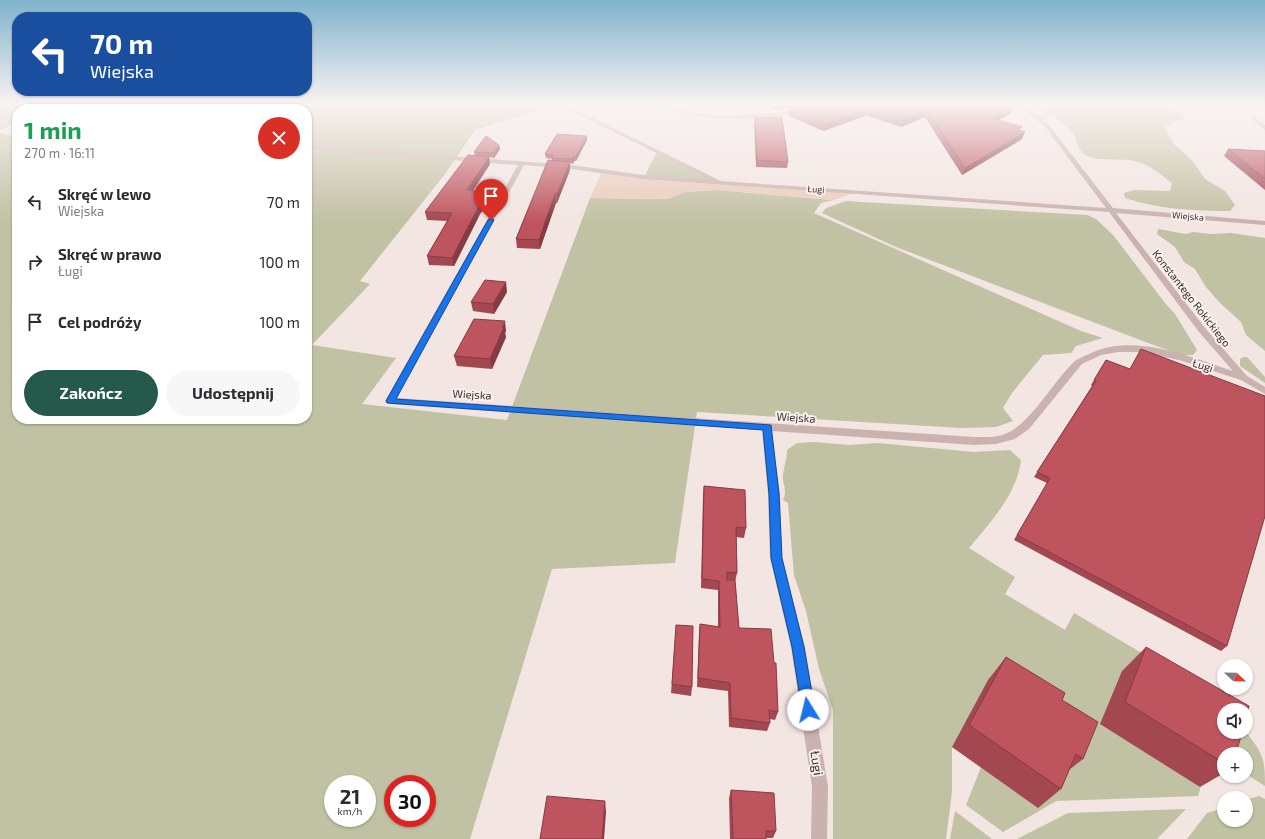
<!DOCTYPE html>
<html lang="pl">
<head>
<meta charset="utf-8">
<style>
	:root { --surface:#fff; --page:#f7f7f7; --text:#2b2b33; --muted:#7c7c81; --accent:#24594b }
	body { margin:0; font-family:"Exo 2",sans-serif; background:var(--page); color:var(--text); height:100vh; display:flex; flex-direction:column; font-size:15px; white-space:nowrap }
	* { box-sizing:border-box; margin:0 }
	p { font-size:13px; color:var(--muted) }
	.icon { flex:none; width:22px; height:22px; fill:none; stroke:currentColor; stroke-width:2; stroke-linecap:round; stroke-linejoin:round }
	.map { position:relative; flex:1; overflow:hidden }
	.sheet { position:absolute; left:12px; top:104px; width:300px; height:320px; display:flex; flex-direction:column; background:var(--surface); border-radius:16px; box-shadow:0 1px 3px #0004 }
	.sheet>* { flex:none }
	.banner { position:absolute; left:12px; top:12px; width:300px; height:84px; border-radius:16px; box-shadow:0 1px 3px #0004; background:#1a4fa0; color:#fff; overflow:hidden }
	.needle { width:26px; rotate:112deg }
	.buttons { position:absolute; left:1217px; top:659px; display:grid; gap:8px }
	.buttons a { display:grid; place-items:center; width:36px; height:36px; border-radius:50%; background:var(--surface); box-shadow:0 1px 3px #0004; font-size:20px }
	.speed { position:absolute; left:324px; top:775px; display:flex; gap:8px; font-size:20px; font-weight:700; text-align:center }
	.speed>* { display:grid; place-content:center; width:52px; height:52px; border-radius:50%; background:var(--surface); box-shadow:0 1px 3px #0004; line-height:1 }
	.speed small { font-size:10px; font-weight:400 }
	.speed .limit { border:6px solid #d22; background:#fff; color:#111 }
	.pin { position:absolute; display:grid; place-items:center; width:34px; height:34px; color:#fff; margin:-41px -17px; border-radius:50% 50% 50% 0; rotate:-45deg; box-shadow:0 0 4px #0007 }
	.pin .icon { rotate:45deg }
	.me { position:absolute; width:44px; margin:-22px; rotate:351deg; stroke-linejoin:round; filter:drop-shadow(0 0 3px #0008) }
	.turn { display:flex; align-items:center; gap:14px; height:84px; padding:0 12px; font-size:18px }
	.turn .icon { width:52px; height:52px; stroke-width:2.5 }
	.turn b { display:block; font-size:28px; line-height:34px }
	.round { display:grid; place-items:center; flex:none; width:42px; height:42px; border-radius:21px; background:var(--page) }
	.headline { display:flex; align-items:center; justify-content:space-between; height:68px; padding:0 12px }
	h1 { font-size:24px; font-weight:700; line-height:30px; color:#1e9e55 }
	.action { display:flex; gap:8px; margin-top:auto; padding:8px 12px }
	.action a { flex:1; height:46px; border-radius:24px; background:var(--accent); color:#fff; font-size:16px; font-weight:700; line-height:46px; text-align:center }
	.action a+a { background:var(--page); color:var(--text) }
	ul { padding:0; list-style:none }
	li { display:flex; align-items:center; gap:12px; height:60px; padding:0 12px }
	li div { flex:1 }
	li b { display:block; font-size:15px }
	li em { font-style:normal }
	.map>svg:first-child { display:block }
	.green { fill:#c1c1a3; fill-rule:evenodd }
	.sand { fill:#ebcbbc }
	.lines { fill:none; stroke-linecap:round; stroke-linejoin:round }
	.street { fill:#cab2ae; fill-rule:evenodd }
	.wall { fill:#a34851 }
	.shaded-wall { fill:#853b42 }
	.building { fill:#be545e; stroke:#853b42 }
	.route { fill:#1a73e8; stroke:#114b97 }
	.labels { text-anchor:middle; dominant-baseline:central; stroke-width:4; stroke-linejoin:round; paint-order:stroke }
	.far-street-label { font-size:9px; fill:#3a2c2c; stroke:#faf1ef }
	.street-label { font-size:11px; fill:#3a2c2c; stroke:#faf1ef }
	.near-street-label { font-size:13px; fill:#3a2c2c; stroke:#faf1ef }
</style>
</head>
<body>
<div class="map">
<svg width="1265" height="839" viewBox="0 0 1265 839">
	<rect width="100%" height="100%" fill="#f2e5e2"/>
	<g class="green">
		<path d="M0 105H45L38 109H17V121L0 131Z"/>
		<path d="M256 105H536L540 110 475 130 445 174 360 281 370 284 312 345 396 358 362 404 507 420 590 198 667 199 685 192 716 190 833 200 821 203 814 213 1081 331 1103 338 1076 346 1071 353 1043 355 1012 393 1003 408 1013 421 996 427 961 428 697 412 675 563 552 569 470 839H0V133L17 137V419H307V109H255ZM333 784H367V818H333ZM393 784H427V818H393Z"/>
		<path d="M1027 105H1164L1185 114V118L1169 124 1165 129 1174 144 1192 160 1205 179 1225 191 1235 205 1230 211C1194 211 1158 209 1125 198L1124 193 1134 190 1170 191 1172 183C1161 175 1149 164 1135 161 1121 157 1095 163 1084 154 1078 149 1078 143 1075 137 1065 121 1045 110 1027 105Z"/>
		<path d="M658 150 721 183 644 177Z"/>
		<path d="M846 201 1087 215 1096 219 1113 235 1165 303 1175 314 1197 350 1193 355H1181L1143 341 896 247 822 213 826 208Z"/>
		<path d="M1158 229 1186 234 1193 232 1211 234 1231 233 1265 238V351L1246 335 1241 322 1220 303 1206 287 1195 269 1184 262 1175 247 1157 234Z"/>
		<path d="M1244 357H1247L1265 377V383L1240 366V359Z"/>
		<path d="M814 442 849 445 878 443 974 452 1010 450 1021 460C1017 494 990 523 969 548L1015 577 1005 594 1065 630 1074 613 1223 701 1218 728 1198 796 1056 801 1003 832 966 805 981 767 952 747V792L946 839H833V710L819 669 806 611 794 575 788 503 783 500C788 487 782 486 783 475 784 466 787 459 787 450L797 443Z"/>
		<path d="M1235 732H1246C1263 754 1265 758 1265 786L1246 774V754H1230Z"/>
		<path d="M1259 796 1265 799V839H1187L1207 813 1224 808V820H1246V800Z"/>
		<path d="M1186 809 1157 839H1017L1068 813Z"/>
		<path d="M955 811 992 839H950Z"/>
	</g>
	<path class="sand" d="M602 172 857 192 833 200 716 190 685 192 667 199 590 198Z"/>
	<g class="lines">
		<g class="street">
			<path d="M559 105H566L721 181 1106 208 1045 127 1029 113 1014 105C1025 105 1032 110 1040 117L1058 105H1064L1043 120 1049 125 1113 208 1265 221V225L1116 213 1205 328 1247 376 1265 387V394L1241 380 1179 360 1139 352H1118L1101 355 1082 364 1029 429 1015 439 996 444 974 445 772 431 780 494 782 558 805 647 828 787 827 839H811L812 787 791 647 770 558 768 494 762 430 390 404 385 401 518 165 307 149V145L571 165 644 175 711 180ZM524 165 571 169 644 179 1109 212 1199 332 1233 371C1189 357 1134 332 1089 354 1084 356 1079 358 1075 361 1055 379 1031 423 1007 433 997 438 985 437 974 437L396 398Z"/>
			<path d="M664 105H671L692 113 724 116 771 113 809 105H817C791 122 689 125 664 105Z"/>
			<path d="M1250 116H1254L1265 125V130L1250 118Z"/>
		</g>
	</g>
	<g class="wall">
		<path d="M117 105H249L251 109H137Z"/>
		<path d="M764 105H802L776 110Z"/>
		<path d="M1004 105 1010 114 999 120 1021 131 1022 139 962 175 925 117 901 127 865 115V116L823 131 789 116 790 109Z"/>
		<path d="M755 118 788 162 787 168 756 167 754 124Z"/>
		<path d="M587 140 576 161H574L573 164 570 163V170L557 203H556L540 249 517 248 516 239 552 160V159L546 158 545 154Z"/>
		<path d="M499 145 500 149 494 158 489 157 490 164 473 191 489 192 490 200 480 214 454 266 429 265 427 256 448 221 427 220 425 212 475 156 474 152Z"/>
		<path d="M1228 149 1265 151V190L1224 156Z"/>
		<path d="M507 292 494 314 473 311 471 302Z"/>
		<path d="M506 331 505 333 506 337 492 369 457 366 454 356Z"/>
		<path d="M1141 349 1227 646 1221 651 1014 540 1047 483 1034 477 1092 386 1091 385 1106 360 1130 369Z"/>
		<path d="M704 486 746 528 744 538 736 537 737 573 735 582 739 628 778 712 775 720 770 719V723L767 731 729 727 728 691 697 687 699 633 700 624 718 627V590L701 588 703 495Z"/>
		<path d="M676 625 692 687 691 696 671 693Z"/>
		<path d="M1146 647 1224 754V773L1200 787 1100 724 1122 671Z"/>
		<path d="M1006 657 1062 700 1083 759 1069 770 1061 789 1038 808 952 747 988 680Z"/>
		<path d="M731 790 776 831 773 838H766V839H730L729 798Z"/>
	</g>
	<g class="shaded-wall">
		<path d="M234 105H249L251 109H225Z"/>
		<path d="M777 105H802L776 110Z"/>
		<path d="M1012 107 1010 114 989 125 991 118Z"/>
		<path d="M867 109 865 116 823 131 825 124Z"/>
		<path d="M927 110 925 117 901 127 903 120Z"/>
		<path d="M1025 132 1022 139 962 175 965 168Z"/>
		<path d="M587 136V140L576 161V156Z"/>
		<path d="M499 145 500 149 494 158V153Z"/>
		<path d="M574 156V161L573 164 572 159Z"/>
		<path d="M489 157 490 164 468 198 467 190Z"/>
		<path d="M570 162V170L557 203V194Z"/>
		<path d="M489 192 490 200 480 214 454 266 452 258 479 206Z"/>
		<path d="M555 194 556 203 540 249 539 240Z"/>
		<path d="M506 282 507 292 494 314 493 304Z"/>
		<path d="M505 321 506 331 505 333 506 337 492 369 490 359Z"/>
		<path d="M605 801 606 812 604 839H602Z"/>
	</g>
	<g class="building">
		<path d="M164 105H234L225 109H185Z"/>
		<path d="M807 105H1004L1012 107 991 118 1022 127 1018 130 1025 132 965 168 927 110 903 120 866 107 867 109 825 124 790 109Z"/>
		<path d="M782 117 788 162 757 160 755 118Z"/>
		<path d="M557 134 587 136 576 156H574L572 159 552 158 553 155 545 154Z"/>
		<path d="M486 136 499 145 494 153 474 152Z"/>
		<path d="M1228 149 1265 151V179Z"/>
		<path d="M468 155 489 157 467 190 489 192 479 206 452 258 427 256 452 213 425 212Z"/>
		<path d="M548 160 570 162 557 194H555L539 240 516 239Z"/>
		<path d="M485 280 506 282 493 304 471 302Z"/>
		<path d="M474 319 505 321 502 327H504L490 359 454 356Z"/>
		<path d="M1141 349 1265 396V516L1227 646 1017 535 1050 478 1037 472 1096 381 1094 380 1106 360 1130 369Z"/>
		<path d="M704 486 745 490 746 528 736 527 737 573 727 572V580H735L739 628 771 629 774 663H776L778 712 769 710 770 723 731 718 730 683 698 678 700 624 720 627 719 581 702 579Z"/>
		<path d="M676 625 693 626 692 687 672 684Z"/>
		<path d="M1146 647 1249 706 1246 718V710H1224V732H1242L1236 754H1224V763L1125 702Z"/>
		<path d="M1006 657 1065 693 1062 700 1098 722 1083 759 1076 754 1061 789 969 725Z"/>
		<path d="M731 790 774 793 776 831H766V839H733Z"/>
		<path d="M547 796 605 801 602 839H540Z"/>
	</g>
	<linearGradient id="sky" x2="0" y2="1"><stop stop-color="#7fb2cc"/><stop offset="0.47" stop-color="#f9f3f2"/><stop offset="1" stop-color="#f9f3f2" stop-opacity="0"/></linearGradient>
	<rect width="1265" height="222" fill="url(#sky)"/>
	<path class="route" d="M491 218 494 220 396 399 771 425 779 494 782 558 804 647 815 710 813 714 808 716 803 714 802 710 792 647 771 558 769 494 763 430 387 403 386 401 488 220Z"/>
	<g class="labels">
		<g class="far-street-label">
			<text transform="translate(816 189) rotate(4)">Ługi</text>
			<text transform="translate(1188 216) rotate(5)">Wiejska</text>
		</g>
		<g class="street-label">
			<text transform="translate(1192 298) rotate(52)">Konstantego Rokickiego</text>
			<text transform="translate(1203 365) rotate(17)">Ługi</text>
			<text transform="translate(472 394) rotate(3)">Wiejska</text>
			<text transform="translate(796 417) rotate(4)">Wiejska</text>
		</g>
		<g class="near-street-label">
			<text transform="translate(817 763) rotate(81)">Ługi</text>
		</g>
	</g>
</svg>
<div class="buttons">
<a><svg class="needle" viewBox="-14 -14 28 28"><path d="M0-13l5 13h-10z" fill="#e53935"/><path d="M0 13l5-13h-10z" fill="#7c7c81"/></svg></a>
<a><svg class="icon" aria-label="sound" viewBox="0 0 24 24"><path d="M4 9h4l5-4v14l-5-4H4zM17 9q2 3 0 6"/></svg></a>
<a>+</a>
<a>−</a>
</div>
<div class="speed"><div>21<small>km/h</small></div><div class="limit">30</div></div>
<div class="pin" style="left:491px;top:220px;background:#d93025"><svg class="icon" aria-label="arrive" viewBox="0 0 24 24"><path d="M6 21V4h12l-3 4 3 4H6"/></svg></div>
<svg class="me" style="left:808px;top:710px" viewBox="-20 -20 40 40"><circle r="19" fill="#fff"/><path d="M0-13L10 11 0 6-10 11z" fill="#1a73e8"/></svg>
<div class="banner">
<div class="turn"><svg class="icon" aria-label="left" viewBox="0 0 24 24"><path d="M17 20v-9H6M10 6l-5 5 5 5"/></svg><div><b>70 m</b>Wiejska</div></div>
</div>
<section class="sheet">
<div class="headline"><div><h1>1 min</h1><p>270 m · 16:11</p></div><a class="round" style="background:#d93025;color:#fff"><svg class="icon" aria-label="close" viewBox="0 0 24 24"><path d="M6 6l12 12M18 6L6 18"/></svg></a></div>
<ul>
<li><svg class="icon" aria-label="left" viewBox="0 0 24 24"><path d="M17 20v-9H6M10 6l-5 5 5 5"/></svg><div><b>Skręć w lewo</b><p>Wiejska</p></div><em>70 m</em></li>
<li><svg class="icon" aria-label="right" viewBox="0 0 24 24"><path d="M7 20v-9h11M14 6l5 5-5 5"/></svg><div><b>Skręć w prawo</b><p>Ługi</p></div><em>100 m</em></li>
<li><svg class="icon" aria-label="arrive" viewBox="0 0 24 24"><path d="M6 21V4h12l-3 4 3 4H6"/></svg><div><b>Cel podróży</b></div><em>100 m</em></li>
</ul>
<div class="action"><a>Zakończ</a><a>Udostępnij</a></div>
</section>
</div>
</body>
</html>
